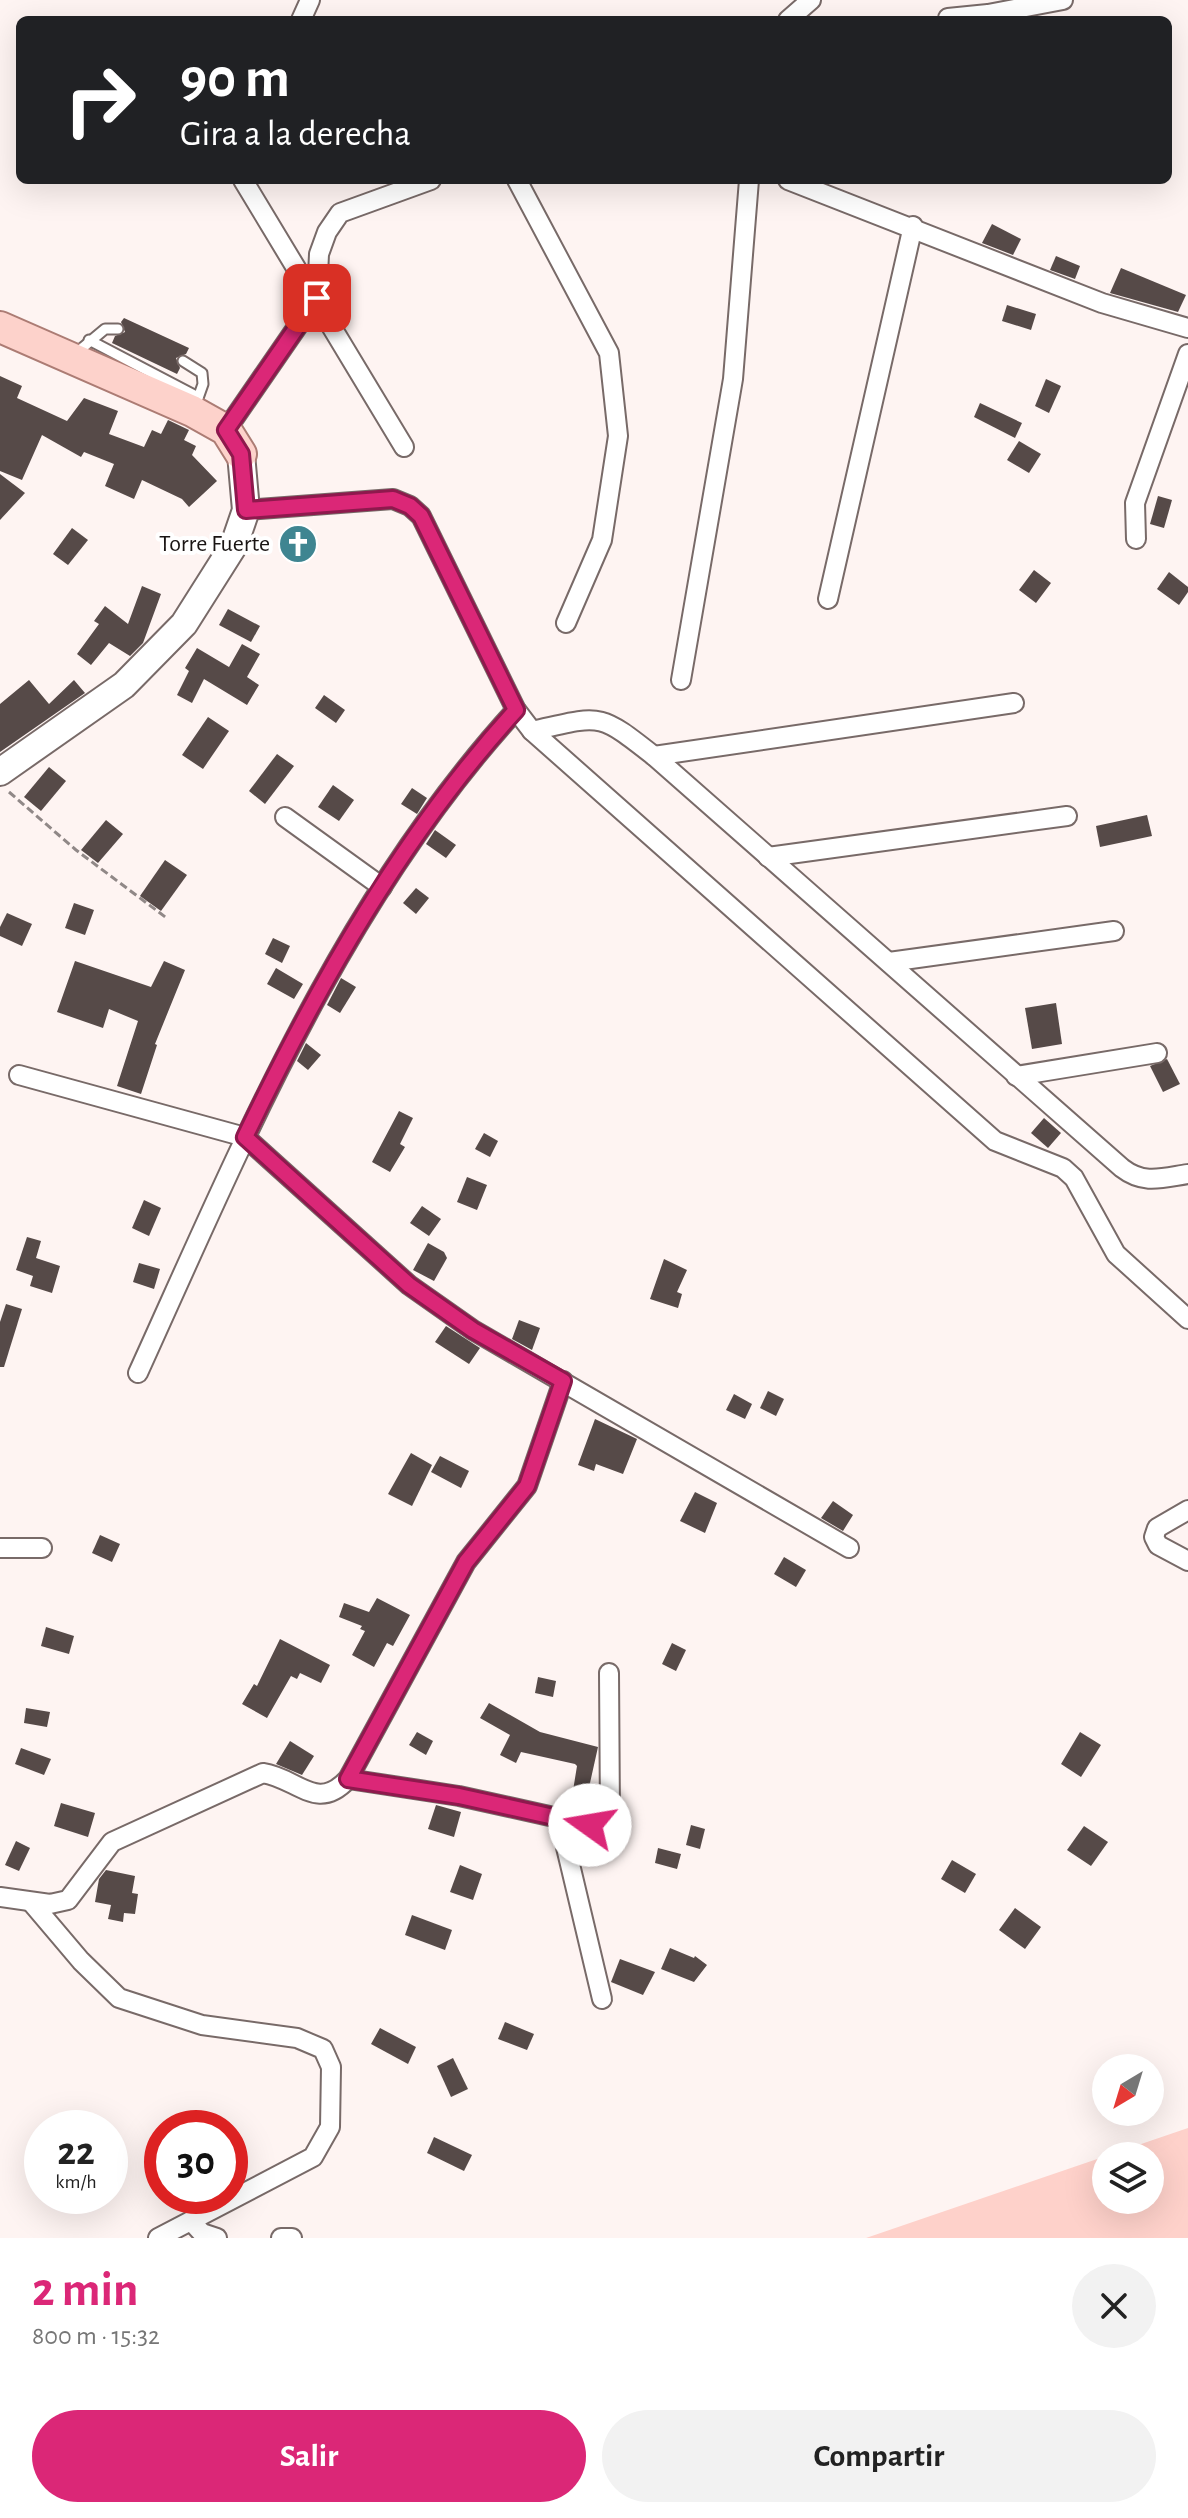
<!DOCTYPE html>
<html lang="es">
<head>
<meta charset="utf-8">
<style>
	:root { --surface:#fff; --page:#f2f2f2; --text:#222; --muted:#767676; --accent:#db2777 }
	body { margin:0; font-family:"Alegreya Sans",sans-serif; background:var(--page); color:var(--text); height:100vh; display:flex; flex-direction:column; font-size:30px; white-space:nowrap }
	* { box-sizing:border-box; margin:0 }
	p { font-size:26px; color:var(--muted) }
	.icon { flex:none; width:44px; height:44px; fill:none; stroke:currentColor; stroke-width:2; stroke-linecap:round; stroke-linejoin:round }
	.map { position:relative; height:2238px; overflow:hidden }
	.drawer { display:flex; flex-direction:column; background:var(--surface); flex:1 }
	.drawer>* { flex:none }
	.banner { position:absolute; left:16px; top:16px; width:1156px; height:168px; border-radius:12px; box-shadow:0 8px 32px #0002; background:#202124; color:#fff; overflow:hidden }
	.needle { width:52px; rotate:218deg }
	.tools { position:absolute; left:1092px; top:2054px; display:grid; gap:16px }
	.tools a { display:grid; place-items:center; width:72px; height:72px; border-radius:50%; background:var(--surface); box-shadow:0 8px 32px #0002; font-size:40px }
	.speed { position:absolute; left:24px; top:2110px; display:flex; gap:16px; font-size:40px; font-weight:700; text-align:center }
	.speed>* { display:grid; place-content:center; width:104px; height:104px; border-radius:50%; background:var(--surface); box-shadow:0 8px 32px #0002; line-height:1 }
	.speed small { font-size:20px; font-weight:400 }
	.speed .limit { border:12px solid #d22; background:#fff; color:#111 }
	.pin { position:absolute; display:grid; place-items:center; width:68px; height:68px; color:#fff; margin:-34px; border-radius:16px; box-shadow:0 4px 12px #0006 }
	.me { position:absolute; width:88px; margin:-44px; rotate:283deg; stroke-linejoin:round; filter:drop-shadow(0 0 6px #0008) }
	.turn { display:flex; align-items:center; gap:28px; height:168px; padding:0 32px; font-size:36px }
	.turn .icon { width:104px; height:104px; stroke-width:2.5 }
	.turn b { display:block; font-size:56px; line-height:68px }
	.round { display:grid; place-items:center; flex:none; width:84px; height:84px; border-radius:42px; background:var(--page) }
	.summary { display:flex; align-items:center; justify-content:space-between; height:136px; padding:0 32px }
	h1 { font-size:48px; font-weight:700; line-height:60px; color:var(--accent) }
	.cta { display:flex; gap:16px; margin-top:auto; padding:16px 32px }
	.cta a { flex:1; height:92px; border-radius:48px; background:var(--accent); color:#fff; font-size:32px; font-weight:700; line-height:92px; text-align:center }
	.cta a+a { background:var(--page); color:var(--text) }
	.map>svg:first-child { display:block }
	.green { fill:#fed1ca; fill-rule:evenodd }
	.building { fill:#564a48 }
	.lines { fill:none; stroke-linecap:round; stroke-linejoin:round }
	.service-casing { stroke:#786a68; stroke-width:13 }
	.minor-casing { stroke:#786a68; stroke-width:22 }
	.secondary-casing { stroke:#786a68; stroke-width:30 }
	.primary-casing { stroke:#ac7c74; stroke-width:34 }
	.path { stroke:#908887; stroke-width:3; stroke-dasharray:8 4; stroke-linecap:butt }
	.service { stroke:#fff; stroke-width:9 }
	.minor { stroke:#fff; stroke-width:18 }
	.secondary { stroke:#fff; stroke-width:26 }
	.primary { stroke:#fdd2cb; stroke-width:30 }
	.route-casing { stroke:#8e194d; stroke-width:20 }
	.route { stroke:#db2777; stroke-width:14 }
	.labels { text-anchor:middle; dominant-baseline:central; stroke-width:8; stroke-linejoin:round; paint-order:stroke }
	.poi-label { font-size:24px; fill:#191413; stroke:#fff; text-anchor:end }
</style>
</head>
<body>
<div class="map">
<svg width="1188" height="2238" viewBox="0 0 1188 2238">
	<rect width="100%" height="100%" fill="#fef4f2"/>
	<path class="green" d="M1188 2128V2238H866ZM1106 2156H1150V2200H1106Z"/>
	<g class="building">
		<path d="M992 224 1021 239 1013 255 982 243Z"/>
		<path d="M1056 256 1080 266 1075 279 1050 270Z"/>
		<path d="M1121 268 1186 295 1178 312 1110 293Z"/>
		<path d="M1007 305 1036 314 1031 330 1002 321Z"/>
		<path d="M124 318 189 348 186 354 176 358 180 368 177 374 112 343 115 336 125 332 121 322Z"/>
		<path d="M0 376 22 386 17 398 67 421 84 398 118 411 109 434 144 447 152 430 161 434 168 420 189 430 184 440 196 446 192 455 217 481 189 507 182 499 142 480 134 499 105 486 114 464 84 452 81 457 42 435 22 480 0 471Z"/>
		<path d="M1046 379 1061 386 1049 413 1035 406Z"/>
		<path d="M980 403 1022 423 1015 438 974 417Z"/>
		<path d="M1019 441 1041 454 1029 473 1007 460Z"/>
		<path d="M0 474 25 493 0 520Z"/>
		<path d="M1158 496 1172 500 1164 528 1150 524Z"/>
		<path d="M72 528 88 540 68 565 53 554Z"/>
		<path d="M1034 570 1051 583 1036 603 1019 590Z"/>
		<path d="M1169 572 1188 587V592L1179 605 1157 589Z"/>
		<path d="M142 586 161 594 143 643 130 656 109 643 91 665 77 654 99 624 94 621 105 606 128 624Z"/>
		<path d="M228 609 260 626 251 642 219 625Z"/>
		<path d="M242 644 260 654 247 677 259 685 247 705 204 679 192 703 177 695 189 671 185 668 197 648 229 667Z"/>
		<path d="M29 680 49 704 74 680 85 693 0 752V704Z"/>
		<path d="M324 695 345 710 336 723 315 708Z"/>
		<path d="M208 717 229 731 203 769 182 755Z"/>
		<path d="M277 754 294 766 265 804 249 791Z"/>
		<path d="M49 767 66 781 41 811 24 797Z"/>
		<path d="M333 785 354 800 339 821 318 807Z"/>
		<path d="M412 788 427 798 417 814 401 804Z"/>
		<path d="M1147 815 1152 836 1100 847 1096 826Z"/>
		<path d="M106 820 123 834 98 863 81 850Z"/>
		<path d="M435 830 456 845 446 858 426 844Z"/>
		<path d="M165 860 187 875 161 911 140 896Z"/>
		<path d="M416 888 429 898 416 914 403 903Z"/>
		<path d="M74 903 94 910 85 935 65 928Z"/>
		<path d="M7 913 32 924 22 946 0 936V927Z"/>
		<path d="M273 938 290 946 282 963 265 954Z"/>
		<path d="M75 961 151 987 164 961 185 970 155 1044 157 1045 141 1094 117 1086 138 1021 109 1009 103 1028 57 1012Z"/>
		<path d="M276 968 303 984 294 999 267 984Z"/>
		<path d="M341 978 356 987 340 1013 327 1005Z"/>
		<path d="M1056 1003 1062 1044 1032 1049 1025 1008Z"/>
		<path d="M306 1043 321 1055 308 1070 297 1061Z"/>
		<path d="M1167 1059 1180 1084 1163 1092 1150 1066Z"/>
		<path d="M399 1111 413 1118 400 1144 405 1147 390 1172 372 1162Z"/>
		<path d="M1044 1118 1061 1133 1048 1148 1031 1133Z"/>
		<path d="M484 1133 498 1141 490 1157 475 1149Z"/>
		<path d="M467 1177 487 1185 477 1210 457 1202Z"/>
		<path d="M144 1200 161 1208 149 1236 132 1228Z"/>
		<path d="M422 1206 441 1219 429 1236 410 1223Z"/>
		<path d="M27 1237 41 1241 36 1258 60 1266 52 1293 30 1286 33 1276 16 1270Z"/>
		<path d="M428 1243 444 1252 447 1258 434 1281 413 1270Z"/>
		<path d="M664 1259 687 1270 677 1292 682 1294 678 1308 650 1299Z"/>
		<path d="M139 1263 160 1269 154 1289 133 1282Z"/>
		<path d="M6 1304 22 1309 4 1367H0V1322Z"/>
		<path d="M519 1320 540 1328 532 1350 512 1339Z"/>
		<path d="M446 1326 480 1348 469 1364 435 1342Z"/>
		<path d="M768 1391 784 1399 776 1416 760 1408Z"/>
		<path d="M734 1394 752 1404 745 1419 726 1410Z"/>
		<path d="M595 1419 637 1439 623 1474 596 1464 594 1471 578 1465Z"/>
		<path d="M411 1453 432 1465 412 1506 388 1494Z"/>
		<path d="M440 1456 469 1471 461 1488 431 1472Z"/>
		<path d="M695 1492 717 1503 705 1533 680 1521Z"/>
		<path d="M833 1501 853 1515 843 1531 821 1518Z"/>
		<path d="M100 1535 120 1544 112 1562 92 1553Z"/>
		<path d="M784 1557 806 1570 796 1587 774 1574Z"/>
		<path d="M377 1598 410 1615 393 1646 387 1643 374 1667 352 1655 365 1631 360 1629 362 1626 339 1617 344 1603 369 1612Z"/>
		<path d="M46 1627 74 1636 69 1654 41 1646Z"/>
		<path d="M280 1639 330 1665 321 1683 300 1673 297 1679 291 1676 267 1718 242 1704 254 1684 257 1686Z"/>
		<path d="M672 1643 686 1650 676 1671 662 1664Z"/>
		<path d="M538 1677 556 1681 553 1697 535 1693Z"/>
		<path d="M489 1703 540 1732 598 1747 590 1783 598 1785 597 1808 571 1803 577 1766 575 1764 521 1752 516 1763 500 1755 510 1735 480 1718Z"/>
		<path d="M26 1708 50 1712 47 1727 24 1723Z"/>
		<path d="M417 1732 433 1741 426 1755 409 1745Z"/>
		<path d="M1080 1732 1101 1745 1081 1777 1061 1764Z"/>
		<path d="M290 1741 314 1756 302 1775 276 1764Z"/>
		<path d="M21 1748 51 1759 44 1775 15 1764Z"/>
		<path d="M61 1803 95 1813 88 1837 54 1826Z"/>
		<path d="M436 1805 461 1812 454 1837 428 1829Z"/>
		<path d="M691 1825 705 1829 700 1849 686 1845Z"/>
		<path d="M1084 1826 1108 1842 1091 1866 1067 1850Z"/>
		<path d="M16 1841 30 1848 19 1871 5 1865Z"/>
		<path d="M658 1848 681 1854 677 1869 655 1863Z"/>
		<path d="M952 1860 976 1874 965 1893 941 1879Z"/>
		<path d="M460 1865 482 1874 473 1900 450 1892Z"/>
		<path d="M106 1870 135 1876 132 1893 138 1894 135 1914 124 1913 123 1922 108 1919 111 1905 95 1902 99 1879Z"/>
		<path d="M1015 1908 1041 1927 1025 1949 999 1930Z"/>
		<path d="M412 1915 452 1930 445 1950 405 1935Z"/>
		<path d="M670 1948 694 1958 695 1956 707 1965 694 1982 661 1969Z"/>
		<path d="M620 1959 655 1972 643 1995 611 1982Z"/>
		<path d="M505 2022 534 2034 527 2050 498 2039Z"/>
		<path d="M380 2028 416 2047 408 2064 371 2044Z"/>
		<path d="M453 2058 468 2089 451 2097 437 2066Z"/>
		<path d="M434 2137 472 2155 464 2171 427 2153Z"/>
	</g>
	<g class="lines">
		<g class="service-casing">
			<g id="service">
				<path d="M89 340 198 397"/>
				<path d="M75 354 105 329H118"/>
				<path d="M183 361 202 373 203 384 197 401"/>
			</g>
		</g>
		<g class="minor-casing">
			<g id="minor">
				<path d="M948 18 988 14 1063 0"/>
				<path d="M301 20 310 0"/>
				<path d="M788 20 811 0"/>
				<path d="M243 180 404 447"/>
				<path d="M517 180 609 353 618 436 602 540 566 623"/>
				<path d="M788 180 1102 303 1188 328"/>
				<path d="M226 430 317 298 319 254 327 232 340 213 431 180"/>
				<path d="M246 510 393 499 410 506 421 516 516 710 532 731 995 1141 1063 1168 1074 1178 1116 1254 1188 1319"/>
				<path d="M1136 539 1135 503 1188 354"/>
				<path d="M828 599 913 226"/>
				<path d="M681 680 733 379 749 180"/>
				<path d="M532 731C602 715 598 712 654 756L1122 1168C1144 1185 1162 1178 1188 1174"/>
				<path d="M654 756 1014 703"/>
				<path d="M285 817 382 887"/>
				<path d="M768 857 1067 816"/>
				<path d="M889 962 1114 931"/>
				<path d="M19 1075 245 1137 409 1285 473 1330 849 1548"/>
				<path d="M1016 1076 1157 1053"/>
				<path d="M138 1373C243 1142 342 900 516 710"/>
				<path d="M1188 1510 1157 1528 1154 1537 1158 1545 1188 1561"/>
				<path d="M0 1548H42"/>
				<path d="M348 1779 459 1796 590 1825 603 1824 610 1816 609 1673"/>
				<path d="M559 1818 602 1999"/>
				<path d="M0 1897 50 1904 68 1900 112 1842 263 1773C297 1778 317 1813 348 1779L466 1562 527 1486 563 1381"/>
				<path d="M31 1902 81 1961 119 1998 202 2025 297 2038 323 2049 331 2067 330 2127 313 2157 158 2238"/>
				<path d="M191 2221 202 2233 217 2238"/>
				<path d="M281 2238H292"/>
			</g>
		</g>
		<g class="secondary-casing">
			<path id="secondary" d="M0 772 124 685 184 624 234 545 246 510 241 454"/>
		</g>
		<g class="primary-casing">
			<path id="primary" d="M0 327 192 411 226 430 241 454"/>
		</g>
		<path class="path" d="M9 792 76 850 168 919"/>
		<use href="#service" class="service"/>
		<use href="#minor" class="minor"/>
		<use href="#secondary" class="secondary"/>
		<use href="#primary" class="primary"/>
	</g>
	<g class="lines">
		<g class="route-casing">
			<path id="route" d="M317 298 226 430 241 454 246 510 393 499 410 506 421 516 516 710C402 835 318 985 245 1137L409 1285 473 1330 563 1381 527 1486 466 1562 348 1779 459 1796 590 1825"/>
		</g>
		<use href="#route" class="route"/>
	</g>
	<defs>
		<g id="church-disc" transform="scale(2)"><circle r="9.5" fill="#3f8591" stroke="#fff"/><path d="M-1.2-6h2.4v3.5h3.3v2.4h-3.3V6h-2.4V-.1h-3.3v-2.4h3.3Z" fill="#fff"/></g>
	</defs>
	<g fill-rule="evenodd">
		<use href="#church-disc" x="298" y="544"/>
	</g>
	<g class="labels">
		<g class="poi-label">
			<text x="270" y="544">Torre Fuerte</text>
		</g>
	</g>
</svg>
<div class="tools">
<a><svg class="needle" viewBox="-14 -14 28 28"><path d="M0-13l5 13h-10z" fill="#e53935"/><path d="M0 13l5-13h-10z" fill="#767676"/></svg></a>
<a><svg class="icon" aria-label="layers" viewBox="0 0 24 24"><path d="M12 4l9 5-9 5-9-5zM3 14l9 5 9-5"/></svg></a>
</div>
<div class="speed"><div>22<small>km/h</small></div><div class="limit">30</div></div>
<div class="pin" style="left:317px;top:298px;background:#d93025"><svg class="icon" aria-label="arrive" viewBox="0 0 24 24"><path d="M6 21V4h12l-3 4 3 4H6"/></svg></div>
<svg class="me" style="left:590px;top:1825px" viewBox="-20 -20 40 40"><circle r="19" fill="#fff"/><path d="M0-13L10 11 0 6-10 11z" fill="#db2777"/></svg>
<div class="banner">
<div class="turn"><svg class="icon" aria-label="right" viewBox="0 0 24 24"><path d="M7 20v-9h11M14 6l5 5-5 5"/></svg><div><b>90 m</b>Gira a la derecha</div></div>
</div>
</div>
<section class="drawer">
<div class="summary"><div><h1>2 min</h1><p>800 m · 15:32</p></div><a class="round"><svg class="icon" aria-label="close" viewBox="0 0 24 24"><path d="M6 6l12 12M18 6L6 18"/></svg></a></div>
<div class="cta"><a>Salir</a><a>Compartir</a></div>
</section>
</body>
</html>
